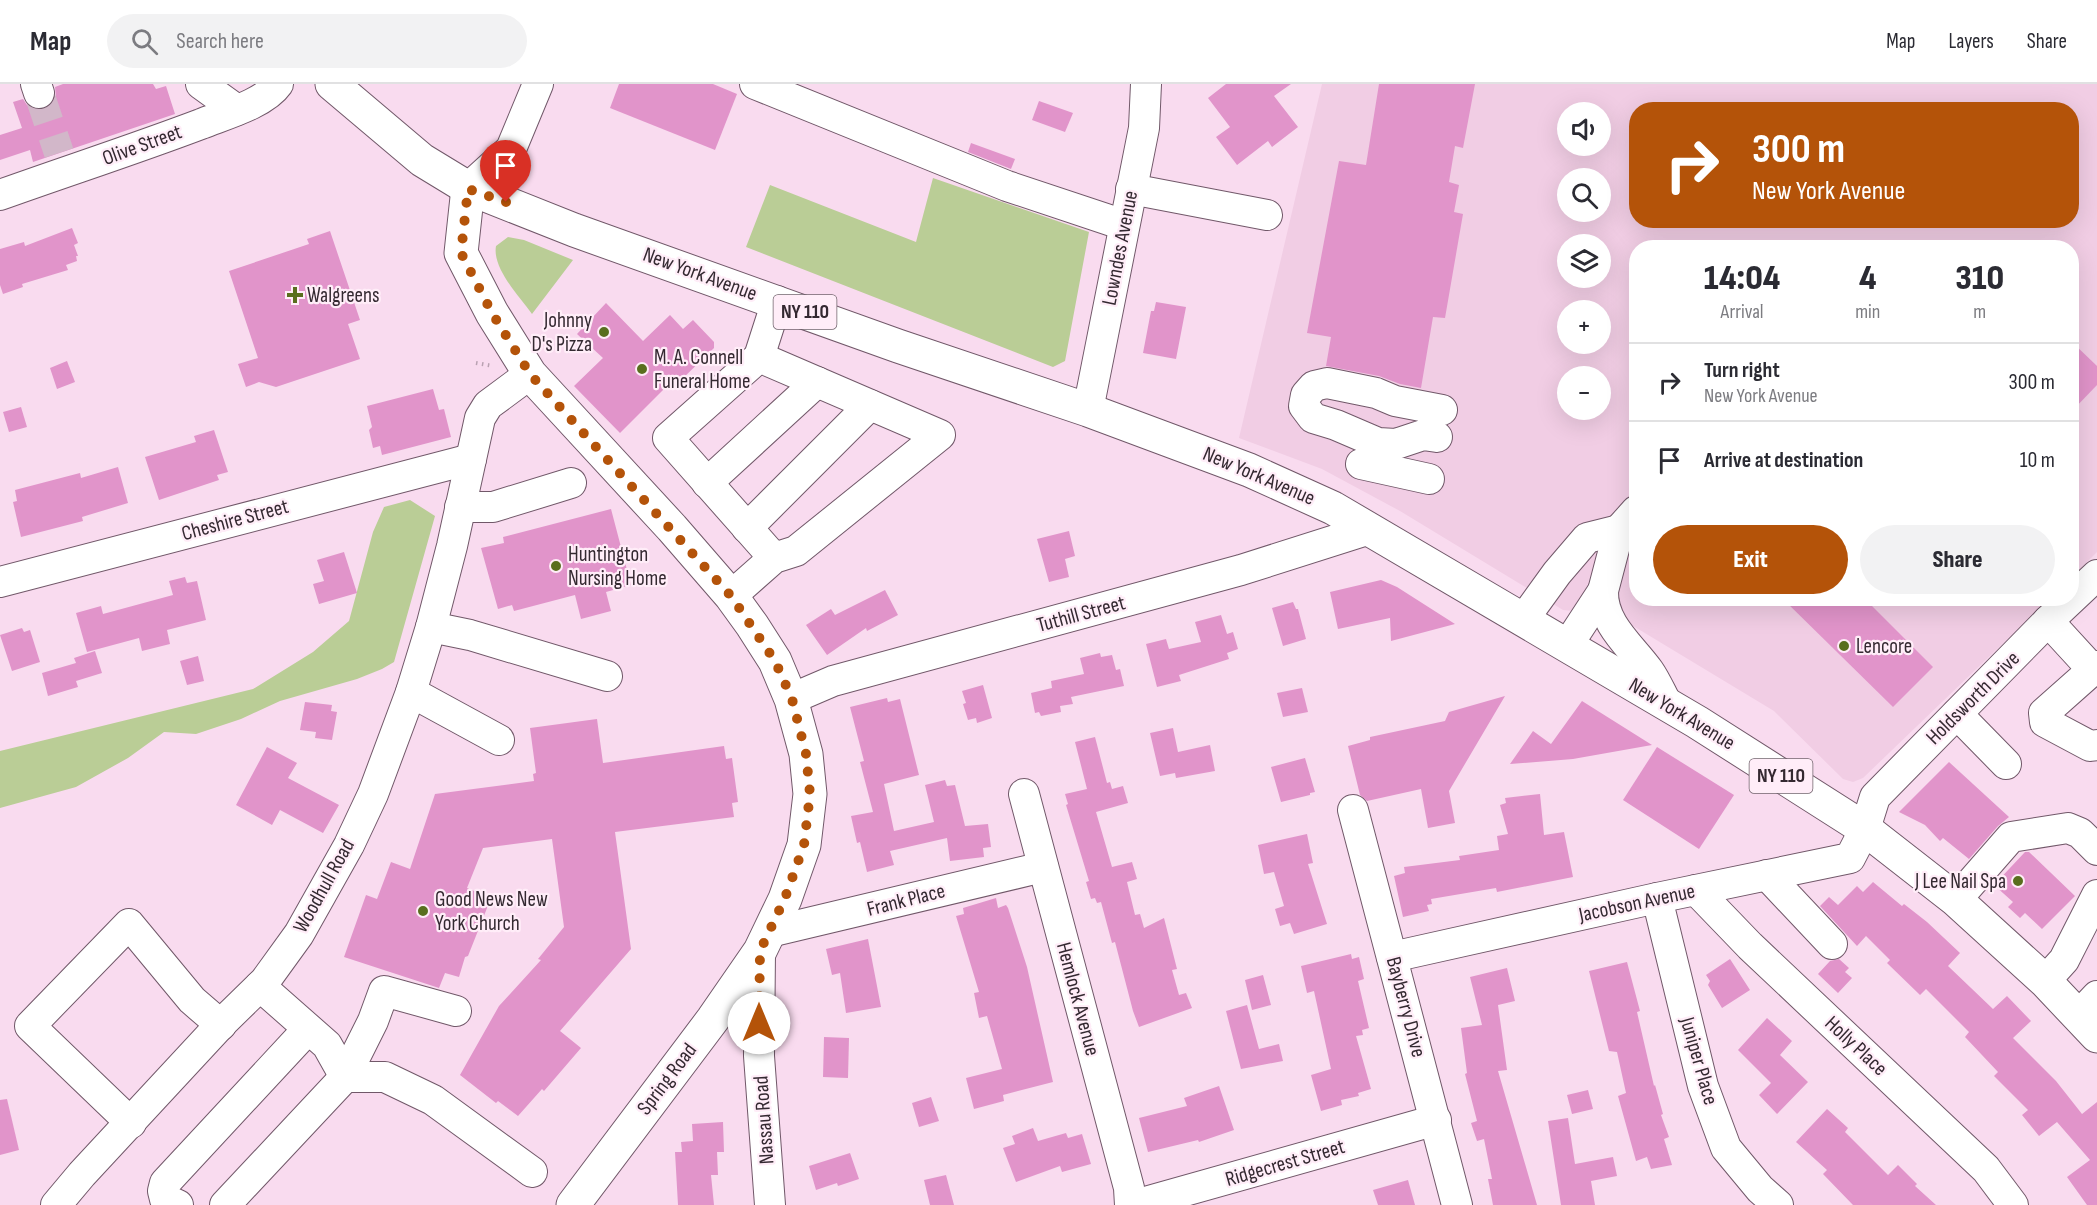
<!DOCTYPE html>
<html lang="en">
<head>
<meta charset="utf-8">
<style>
	:root { --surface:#fff; --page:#f2f2f3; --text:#2b2b33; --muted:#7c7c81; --line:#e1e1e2; --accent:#b45309 }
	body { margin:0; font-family:"Sofia Sans Condensed",sans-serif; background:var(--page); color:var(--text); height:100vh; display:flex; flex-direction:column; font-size:22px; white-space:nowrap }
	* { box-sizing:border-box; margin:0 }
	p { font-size:20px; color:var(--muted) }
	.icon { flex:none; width:33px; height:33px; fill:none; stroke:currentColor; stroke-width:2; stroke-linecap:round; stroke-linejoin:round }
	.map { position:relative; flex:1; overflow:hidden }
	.sheet { position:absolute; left:1629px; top:156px; width:450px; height:366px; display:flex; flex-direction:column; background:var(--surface); border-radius:24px; box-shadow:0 6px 24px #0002 }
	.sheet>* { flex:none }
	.guide { position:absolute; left:1629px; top:18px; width:450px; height:126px; border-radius:24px; box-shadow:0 6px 24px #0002; background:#b45309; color:#fff; overflow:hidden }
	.buttons { position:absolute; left:1557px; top:18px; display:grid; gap:12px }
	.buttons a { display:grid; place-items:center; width:54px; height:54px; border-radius:50%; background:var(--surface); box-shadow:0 6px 24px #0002; font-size:30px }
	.pin { position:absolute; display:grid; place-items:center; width:51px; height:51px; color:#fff; margin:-62px -26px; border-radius:50% 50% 50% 0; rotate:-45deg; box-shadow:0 0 6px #0007 }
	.pin .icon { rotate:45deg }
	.me { position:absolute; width:66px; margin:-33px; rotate:0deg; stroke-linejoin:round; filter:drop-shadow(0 0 4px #0008) }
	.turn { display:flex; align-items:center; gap:21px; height:126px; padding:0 24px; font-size:27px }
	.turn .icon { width:78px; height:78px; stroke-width:2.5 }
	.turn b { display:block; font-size:42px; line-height:51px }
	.eta { display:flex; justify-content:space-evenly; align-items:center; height:102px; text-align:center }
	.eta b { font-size:36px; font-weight:800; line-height:42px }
	.primary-button { display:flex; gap:12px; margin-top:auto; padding:12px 24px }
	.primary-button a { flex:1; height:69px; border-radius:36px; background:var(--accent); color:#fff; font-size:24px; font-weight:800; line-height:69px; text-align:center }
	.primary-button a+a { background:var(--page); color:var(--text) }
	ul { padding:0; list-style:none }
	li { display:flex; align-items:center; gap:18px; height:78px; padding:0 24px; border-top:2px solid var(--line) }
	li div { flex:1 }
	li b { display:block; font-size:22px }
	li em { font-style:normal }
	header { display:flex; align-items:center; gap:36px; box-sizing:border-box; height:84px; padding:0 30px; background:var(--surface); border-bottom:2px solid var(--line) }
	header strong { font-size:28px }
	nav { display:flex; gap:33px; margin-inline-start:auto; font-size:21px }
	.search { width:420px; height:54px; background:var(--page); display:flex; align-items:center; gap:15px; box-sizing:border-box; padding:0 21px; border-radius:33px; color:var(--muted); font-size:22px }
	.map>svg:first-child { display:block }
	.built { fill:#f1cde4; fill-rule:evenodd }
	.green { fill:#bacd96 }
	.building { fill:#e194ca }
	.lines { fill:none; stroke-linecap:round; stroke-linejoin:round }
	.minor-tunnel { stroke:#d2b7c9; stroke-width:30; stroke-dasharray:30 15; stroke-linecap:butt }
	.minor-casing { stroke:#715869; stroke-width:32 }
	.major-casing { stroke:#715869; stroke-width:35 }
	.path { stroke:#baa2b2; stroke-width:4; stroke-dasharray:1.5 4.5; stroke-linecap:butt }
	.minor { stroke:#fff; stroke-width:30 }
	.major { stroke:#fff; stroke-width:33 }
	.route { stroke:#b45309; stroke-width:10; stroke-dasharray:0 18 }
	.poi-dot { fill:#596e1e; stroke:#ffedf8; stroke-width:2 }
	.labels { text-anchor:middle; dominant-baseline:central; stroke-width:4.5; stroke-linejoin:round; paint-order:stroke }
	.shield { fill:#ffedf8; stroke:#71646d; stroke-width:1.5 }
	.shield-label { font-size:20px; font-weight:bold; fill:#342931 }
	.street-label { font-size:21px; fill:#342931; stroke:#ffedf8 }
	.poi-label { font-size:21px; fill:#342931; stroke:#ffedf8; text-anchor:start }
</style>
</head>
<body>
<header>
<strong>Map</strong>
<div class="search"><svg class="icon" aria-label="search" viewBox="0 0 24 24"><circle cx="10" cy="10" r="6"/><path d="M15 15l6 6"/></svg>Search here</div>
<nav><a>Map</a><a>Layers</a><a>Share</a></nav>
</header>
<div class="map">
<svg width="2097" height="1121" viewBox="0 0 2097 1121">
	<rect width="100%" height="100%" fill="#f9dbef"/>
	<path class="built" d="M1322 0H2097V468L2072 493V164H1636V514L2049 515 1863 694 1853 698 1843 695 1774 627 1615 531 1563 526 1400 427 1322 385 1239 354ZM1636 26H2072V136H1636ZM1568 28H1600V62H1568ZM1568 94H1600V128H1568ZM1568 160H1600V194H1568ZM1568 226H1600V260H1568ZM1568 292H1600V326H1568Z"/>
	<g class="green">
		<path d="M933 94 1089 148 1065 277 1053 283 746 163 770 101 916 158Z"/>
		<path d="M508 153 524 156 573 176 532 230C519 212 492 184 496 162Z"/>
		<path d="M410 416 435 432 394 578 382 585 357 595 280 617 241 635 196 650 164 648 128 674 76 703 0 724V667L253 605 313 568 349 537 373 448 384 423Z"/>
	</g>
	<g class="building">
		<path d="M63 0H153L156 5 166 2 175 30 33 78 30 66 0 76V51L22 44 13 18 23 15 27 21 35 26 45 25 51 21 56 13 55 3Z"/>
		<path d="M619 0H713L737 10 715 66 610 24Z"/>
		<path d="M1226 0H1291L1274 12 1298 43 1272 63 1268 57 1237 81 1216 53 1230 43 1208 14Z"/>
		<path d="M1379 0H1475L1463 64 1455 62 1449 98 1459 101 1454 128 1463 130 1445 234 1433 233 1421 304 1400 300 1379 292 1326 282 1331 253 1307 249 1339 77 1366 81Z"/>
		<path d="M1039 17 1073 29 1065 48 1032 36Z"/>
		<path d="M971 59 1015 75 1011 85 968 68Z"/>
		<path d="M72 144 78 159 74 161 78 172H76L77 177 66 181 68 186 22 200 23 203 3 210 0 201V165L24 158 25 162Z"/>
		<path d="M330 147 360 236 348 240 360 275 276 303 259 298 246 303 238 280 258 274 229 187 309 160 307 155Z"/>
		<path d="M1156 218 1186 223 1176 275 1143 269 1151 227H1154Z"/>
		<path d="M606 219 643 257 670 231 683 245 693 236 714 258V264L678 299 672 297 620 349 574 302 603 274 577 250Z"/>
		<path d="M2072 258 2097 282V301L2072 327Z"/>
		<path d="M67 277 75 298 57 305 50 284Z"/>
		<path d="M433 305 439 326 444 325 451 353 382 371 380 362 373 364 369 346 372 343 367 322Z"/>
		<path d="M21 323 27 343 9 348 3 328Z"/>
		<path d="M214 346 228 388 217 391 219 396 159 416 145 373 196 358 194 352Z"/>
		<path d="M118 383 128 419 82 433 83 437 21 453 13 418 17 417 15 406 80 389 81 394Z"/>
		<path d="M611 425 631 501 606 508 611 527 581 535 575 511 514 527 512 521 498 525 481 464 504 459 503 453Z"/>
		<path d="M1069 447 1075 472 1065 475 1069 493 1049 498 1037 455Z"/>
		<path d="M344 468 357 509 319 520 313 500 324 497 317 476Z"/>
		<path d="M185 493 187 499 197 497 206 536 167 546 170 560 142 567 139 554 87 568 76 529 101 522 103 530 173 511 169 497Z"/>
		<path d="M1381 496 1397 503 1455 540 1391 557 1390 534 1338 545 1330 508Z"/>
		<path d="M885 506 898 531 867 547 866 544 827 571 806 541 831 525 835 531Z"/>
		<path d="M1782 514H1864L1933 583 1893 623Z"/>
		<path d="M1293 518 1296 525H1298L1306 555 1283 562 1272 524Z"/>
		<path d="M1221 531 1227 550 1233 548 1238 565 1227 569 1229 575 1179 591 1181 597 1157 603 1146 560 1166 555 1169 565 1201 558 1195 538Z"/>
		<path d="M22 544 24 548 30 546 40 578 12 587 0 551Z"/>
		<path d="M95 567 102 589 76 597 78 603 48 612 42 589 76 579 74 574Z"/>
		<path d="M1100 569 1101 573 1112 571 1116 586 1120 585 1124 602 1071 613 1073 620 1060 622 1061 628 1041 632 1039 628 1035 629 1031 609 1052 604 1051 597 1084 590 1080 574Z"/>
		<path d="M198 572 204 597 187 601 180 577Z"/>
		<path d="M983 601 992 634 977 639 976 634 968 636 963 620 966 619 962 607Z"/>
		<path d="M1302 604 1308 628 1283 633 1277 609Z"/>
		<path d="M1505 612 1449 707 1455 739 1428 744 1421 705 1367 717 1360 711 1348 662 1370 656V653L1445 637 1449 628Z"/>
		<path d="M887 614 888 618 900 615 919 691 884 700 894 747 934 738 925 701 945 696 947 702 955 701 965 742 988 740 991 763 983 764 984 773 950 777 947 754 890 767 894 781 867 788 860 758 857 759 851 732 873 728 860 678 864 677 850 623Z"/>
		<path d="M1582 617 1652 661 1573 675 1510 680 1533 647 1551 660Z"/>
		<path d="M305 618 332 621 331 627 337 628 332 656 315 654 316 648 300 646Z"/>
		<path d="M597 635 603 679 724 662 726 675 732 674 738 718 732 719 734 733 615 748 631 865 560 947 581 964 544 1007 542 1005 518 1032 498 1017 496 1019 460 991 499 922 541 876 538 875 564 843 552 755 483 764 467 804 491 814 468 872 465 873 459 893 445 889 439 904 344 873 366 811 377 815 391 778 410 785 435 710 534 697 533 690 536 689 530 644Z"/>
		<path d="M1173 644 1178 668 1210 661 1215 687 1176 694 1175 689 1160 692 1150 649Z"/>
		<path d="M1095 653 1107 699 1110 698 1112 705 1123 702 1128 719 1096 728 1112 783 1132 778 1137 795 1127 798 1135 831 1140 830 1144 844 1164 834 1177 885 1172 886 1179 911 1186 909 1192 924 1139 943 1133 927 1115 858 1112 859 1101 818 1097 819 1095 814 1091 815 1086 798 1089 797 1066 721 1068 720 1065 710 1087 705 1075 658Z"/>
		<path d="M267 663 297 679 288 694 339 721 323 749 280 726 272 741 236 721Z"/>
		<path d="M1657 663 1734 711 1699 765 1623 716Z"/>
		<path d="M1305 674 1315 708 1310 709V711L1281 718 1271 683Z"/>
		<path d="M1949 678 2009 733 1998 742 1969 775 1943 754 1940 757 1925 741 1899 728Z"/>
		<path d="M1540 710 1544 751 1564 748 1573 793 1497 808 1496 804 1431 815 1432 820 1427 821 1429 827 1403 833 1394 792 1405 789 1404 783 1460 776 1459 772 1499 766 1497 752 1508 750 1500 721 1506 719 1505 714Z"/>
		<path d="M1307 750 1313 779 1308 780 1327 840 1294 850 1290 839 1280 842 1275 825 1284 822 1274 788 1264 790 1258 761Z"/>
		<path d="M2025 768H2029L2075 812 2042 845 2025 829 2020 834 2008 823 2013 818 1994 801Z"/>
		<path d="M1873 798 1902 822 1904 820 1927 838 1960 869 1948 882 1993 925 2007 912 2031 937 2013 954 2056 997 2082 1030 2097 1018V1121H2087L2067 1093 2090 1076 2057 1038 2039 1052 2022 1031 2028 1026 1994 992 1998 988 1965 953 1969 948 1926 905 1920 911 1887 879 1890 876 1866 852 1857 862 1820 822 1829 813 1838 821 1857 802 1863 808Z"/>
		<path d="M996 814 998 824 1006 821 1008 824 1027 883 1053 998 1003 1011 1004 1017 974 1025 966 994 1002 985 987 932 979 934 974 909 979 908 956 832 964 830 963 824Z"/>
		<path d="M868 855 881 923 846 929 840 889 832 891 826 865Z"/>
		<path d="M1351 870 1352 875 1359 873 1364 895 1358 897 1369 944 1362 946 1363 951 1356 952 1371 1005 1358 1009 1359 1012 1341 1016 1342 1021 1321 1027 1311 991 1331 985 1314 907 1307 909 1301 882Z"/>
		<path d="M1730 875 1750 906 1722 924 1708 901 1710 897 1706 891Z"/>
		<path d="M1839 875 1849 884 1845 888 1852 894 1838 909 1818 890 1830 877Z"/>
		<path d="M1627 878 1640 927 1637 928 1654 1002 1655 1001 1663 1030 1661 1031 1669 1053 1664 1055 1672 1081 1651 1085 1647 1073 1636 1077 1618 1012 1626 1009 1617 968 1609 967 1589 887Z"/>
		<path d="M1507 884 1515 917 1498 921 1507 986 1498 987 1537 1121H1493L1488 1095H1492L1484 1055 1477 1057 1471 1039 1477 1037 1465 990 1467 989 1461 944 1482 941 1470 893Z"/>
		<path d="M1263 891 1271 921 1252 926 1245 896Z"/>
		<path d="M1247 921 1259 965 1279 960 1283 977 1241 985 1226 927Z"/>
		<path d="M1767 934 1792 957 1780 971 1808 998 1777 1030 1759 1011 1771 999 1738 966Z"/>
		<path d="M824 953 849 954 848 994 823 993Z"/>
		<path d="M1219 1002 1234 1046 1199 1058 1198 1056 1148 1068 1139 1034 1187 1022 1184 1014Z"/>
		<path d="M1588 1006 1593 1025 1572 1030 1567 1011Z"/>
		<path d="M931 1013 939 1037 919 1043 912 1019Z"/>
		<path d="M7 1015 19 1066 0 1071V1016Z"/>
		<path d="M1827 1025 1848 1044 1845 1048 1888 1091 1898 1081 1917 1100 1915 1102 1936 1121H1853L1823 1090 1827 1086 1796 1058Z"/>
		<path d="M1568 1034 1575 1080 1613 1073 1617 1092 1591 1097 1595 1121H1561L1548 1037Z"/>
		<path d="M723 1038 724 1068H717L718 1091H711L714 1121H678L675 1068H682L681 1058 693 1057 692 1040Z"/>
		<path d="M1033 1044 1038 1057 1066 1049 1068 1054 1082 1050 1091 1080 1062 1088 1060 1082 1016 1098 1003 1064 1015 1060 1012 1052Z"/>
		<path d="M850 1069 859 1095 838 1102 837 1099 816 1106 809 1082Z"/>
		<path d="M946 1091 954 1121H930L924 1096Z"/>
		<path d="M1408 1096 1415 1121H1378L1373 1106Z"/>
	</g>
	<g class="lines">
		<path class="minor-tunnel" d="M39 9 59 69"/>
		<g class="minor-casing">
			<g id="minor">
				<path d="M36 0 39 9"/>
				<path d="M201 0 237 26"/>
				<path d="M755 0 1007 102 1124 141"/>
				<path d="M468 104 511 65 538 0"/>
				<path d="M1131 105 1267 131"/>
				<path d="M0 111C67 87 135 65 201 40 223 31 264 20 278 0"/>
				<path d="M759 273 777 217"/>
				<path d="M1088 326 1144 44 1146 0"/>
				<path d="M1437 353 1423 351 1396 360 1378 359 1336 341 1313 334 1304 322 1306 311 1314 302 1327 299 1376 309 1395 317 1442 326"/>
				<path d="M1361 380 1429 395"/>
				<path d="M707 399 817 298"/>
				<path d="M460 423H493L571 399"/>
				<path d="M747 444 870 321"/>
				<path d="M0 498 471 375"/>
				<path d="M1603 507C1602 540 1631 562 1649 587 1656 597 1661 609 1667 620"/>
				<path d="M731 512 774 474 796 467 940 351 759 273 668 354 774 474"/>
				<path d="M1523 536 1557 489 1587 454 1619 446"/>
				<path d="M2048 537 2093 586"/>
				<path d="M431 543 470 551 607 592"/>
				<path d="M1567 562 1603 507 1619 446 1636 427"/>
				<path d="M2097 582 2044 629 2045 638 2090 662 2097 661"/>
				<path d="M411 608 499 656"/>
				<path d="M791 615 833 597 1241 486 1370 445"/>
				<path d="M1957 630 2006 680"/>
				<path d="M1024 710 1129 1104 1130 1121"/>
				<path d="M1353 726 1457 1121"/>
				<path d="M1767 791 1832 860"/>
				<path d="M1696 806 1750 862 1986 1085 2013 1121"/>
				<path d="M1657 814 1703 1002 1726 1064 1760 1105 1778 1121"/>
				<path d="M1956 816 2011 753 2068 744 2080 749 2097 766"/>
				<path d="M770 848 1043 783"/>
				<path d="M760 867 759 972 770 1121"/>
				<path d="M1392 873 1657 814 1850 774 1865 745 1875 713 2048 537 2097 491"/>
				<path d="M2045 897 2064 876 2097 811"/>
				<path d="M260 902 327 961 345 993"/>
				<path d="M2078 932 2097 912"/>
				<path d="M345 993 373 937 384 907 456 927"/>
				<path d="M131 1039 30 942 129 840 192 916 221 941"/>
				<path d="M56 1121 82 1090 223 938 265 897 299 850 349 761 373 710 411 608 431 543 452 462 480 334 488 321 530 290"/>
				<path d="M178 1121 165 1115 163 1107 165 1099 308 945"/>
				<path d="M225 1121 345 993H385L433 1016 532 1088"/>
				<path d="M1135 1121 1436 1036"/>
			</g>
		</g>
		<g class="major-casing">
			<g id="major">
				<path d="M332 0 422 76 468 104 574 146 898 262 1088 326 1249 386 1333 424 1697 638 1865 745 1956 816 2045 897 2097 952"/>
				<path d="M468 104 461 169 492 229 530 290 672 444 731 512 752 541 775 577 791 615 806 670 810 710 804 761 785 815 760 867 713 935 573 1121"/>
			</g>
		</g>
		<path class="path" d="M476 279 493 282"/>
		<use href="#minor" class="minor"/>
		<use href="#major" class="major"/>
	</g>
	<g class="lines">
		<path class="route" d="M506 118 468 105 461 169 492 229 530 290 731 512 775 577 792 615 806 670 810 710 804 761 785 814 760 867 759 939"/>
	</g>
	<g class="poi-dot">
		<path d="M292 202h6v6h6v6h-6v6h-6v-6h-6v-6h6z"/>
		<circle cx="604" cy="248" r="6"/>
		<circle cx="642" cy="285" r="6"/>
		<circle cx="556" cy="482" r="6"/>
		<circle cx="1844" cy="562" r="6"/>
		<circle cx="2018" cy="797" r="6"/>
		<circle cx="423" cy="827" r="6"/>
	</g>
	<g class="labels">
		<g class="shield">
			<rect x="773.5" y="211" width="63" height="34" rx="4.5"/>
			<rect x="1749.5" y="675" width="63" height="34" rx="4.5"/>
		</g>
		<g class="shield-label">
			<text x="805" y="228">NY 110</text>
			<text x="1781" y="692">NY 110</text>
		</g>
		<g class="street-label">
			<text transform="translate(142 61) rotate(-20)">Olive Street</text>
			<text transform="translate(1120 164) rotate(-79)">Lowndes Avenue</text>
			<text transform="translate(700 190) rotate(20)">New York Avenue</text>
			<text transform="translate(1259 392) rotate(23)">New York Avenue</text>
			<text transform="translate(235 436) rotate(-15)">Cheshire Street</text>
			<text transform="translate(1081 530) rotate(-15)">Tuthill Street</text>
			<text transform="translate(1973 614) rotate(-45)">Holdsworth Drive</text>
			<text transform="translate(1682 630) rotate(31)">New York Avenue</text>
			<text transform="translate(324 802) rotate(-61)">Woodhull Road</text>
			<text transform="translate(906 816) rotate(-14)">Frank Place</text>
			<text transform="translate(1637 819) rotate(-12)">Jacobson Avenue</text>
			<text transform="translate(1078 915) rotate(75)">Hemlock Avenue</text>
			<text transform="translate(1406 923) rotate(75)">Bayberry Drive</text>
			<text transform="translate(1856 962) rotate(43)">Holly Place</text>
			<text transform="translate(1699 977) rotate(74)">Juniper Place</text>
			<text transform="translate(667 995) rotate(-53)">Spring Road</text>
			<text transform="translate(764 1036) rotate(-94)">Nassau Road</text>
			<text transform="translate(1285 1079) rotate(-16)">Ridgecrest Street</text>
		</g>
		<g class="poi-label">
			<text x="307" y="211">Walgreens</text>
			<text x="592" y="236" text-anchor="end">Johnny<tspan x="592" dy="24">D's Pizza</tspan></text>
			<text x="654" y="273">M. A. Connell<tspan x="654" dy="24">Funeral Home</tspan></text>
			<text x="568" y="470">Huntington<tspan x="568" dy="24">Nursing Home</tspan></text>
			<text x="1856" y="562">Lencore</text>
			<text x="2006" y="797" text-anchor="end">J Lee Nail Spa</text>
			<text x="435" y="815">Good News New<tspan x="435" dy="24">York Church</tspan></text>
		</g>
	</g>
</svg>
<div class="buttons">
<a><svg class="icon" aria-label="sound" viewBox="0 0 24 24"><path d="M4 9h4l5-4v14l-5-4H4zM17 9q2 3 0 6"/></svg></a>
<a><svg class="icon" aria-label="search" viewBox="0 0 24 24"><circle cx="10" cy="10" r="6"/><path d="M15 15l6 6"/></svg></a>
<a><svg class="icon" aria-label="layers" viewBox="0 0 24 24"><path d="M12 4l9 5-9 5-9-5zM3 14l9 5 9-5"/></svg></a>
<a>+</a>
<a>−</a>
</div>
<div class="pin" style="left:506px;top:118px;background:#d93025"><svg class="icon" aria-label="arrive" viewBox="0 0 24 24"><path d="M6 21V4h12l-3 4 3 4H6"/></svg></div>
<svg class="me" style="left:759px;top:939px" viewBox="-20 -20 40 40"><circle r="19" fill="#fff"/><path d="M0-13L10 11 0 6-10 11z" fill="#b45309"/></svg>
<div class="guide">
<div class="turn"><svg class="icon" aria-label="right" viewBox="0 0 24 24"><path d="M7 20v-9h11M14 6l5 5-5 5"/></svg><div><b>300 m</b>New York Avenue</div></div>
</div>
<section class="sheet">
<div class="eta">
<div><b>14:04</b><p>Arrival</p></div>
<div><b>4</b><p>min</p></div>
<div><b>310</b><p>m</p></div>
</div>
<ul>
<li><svg class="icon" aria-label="right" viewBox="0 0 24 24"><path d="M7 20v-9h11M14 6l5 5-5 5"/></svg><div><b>Turn right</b><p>New York Avenue</p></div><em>300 m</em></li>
<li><svg class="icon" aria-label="arrive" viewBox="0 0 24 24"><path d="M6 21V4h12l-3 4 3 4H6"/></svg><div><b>Arrive at destination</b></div><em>10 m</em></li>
</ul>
<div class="primary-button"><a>Exit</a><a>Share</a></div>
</section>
</div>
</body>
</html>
